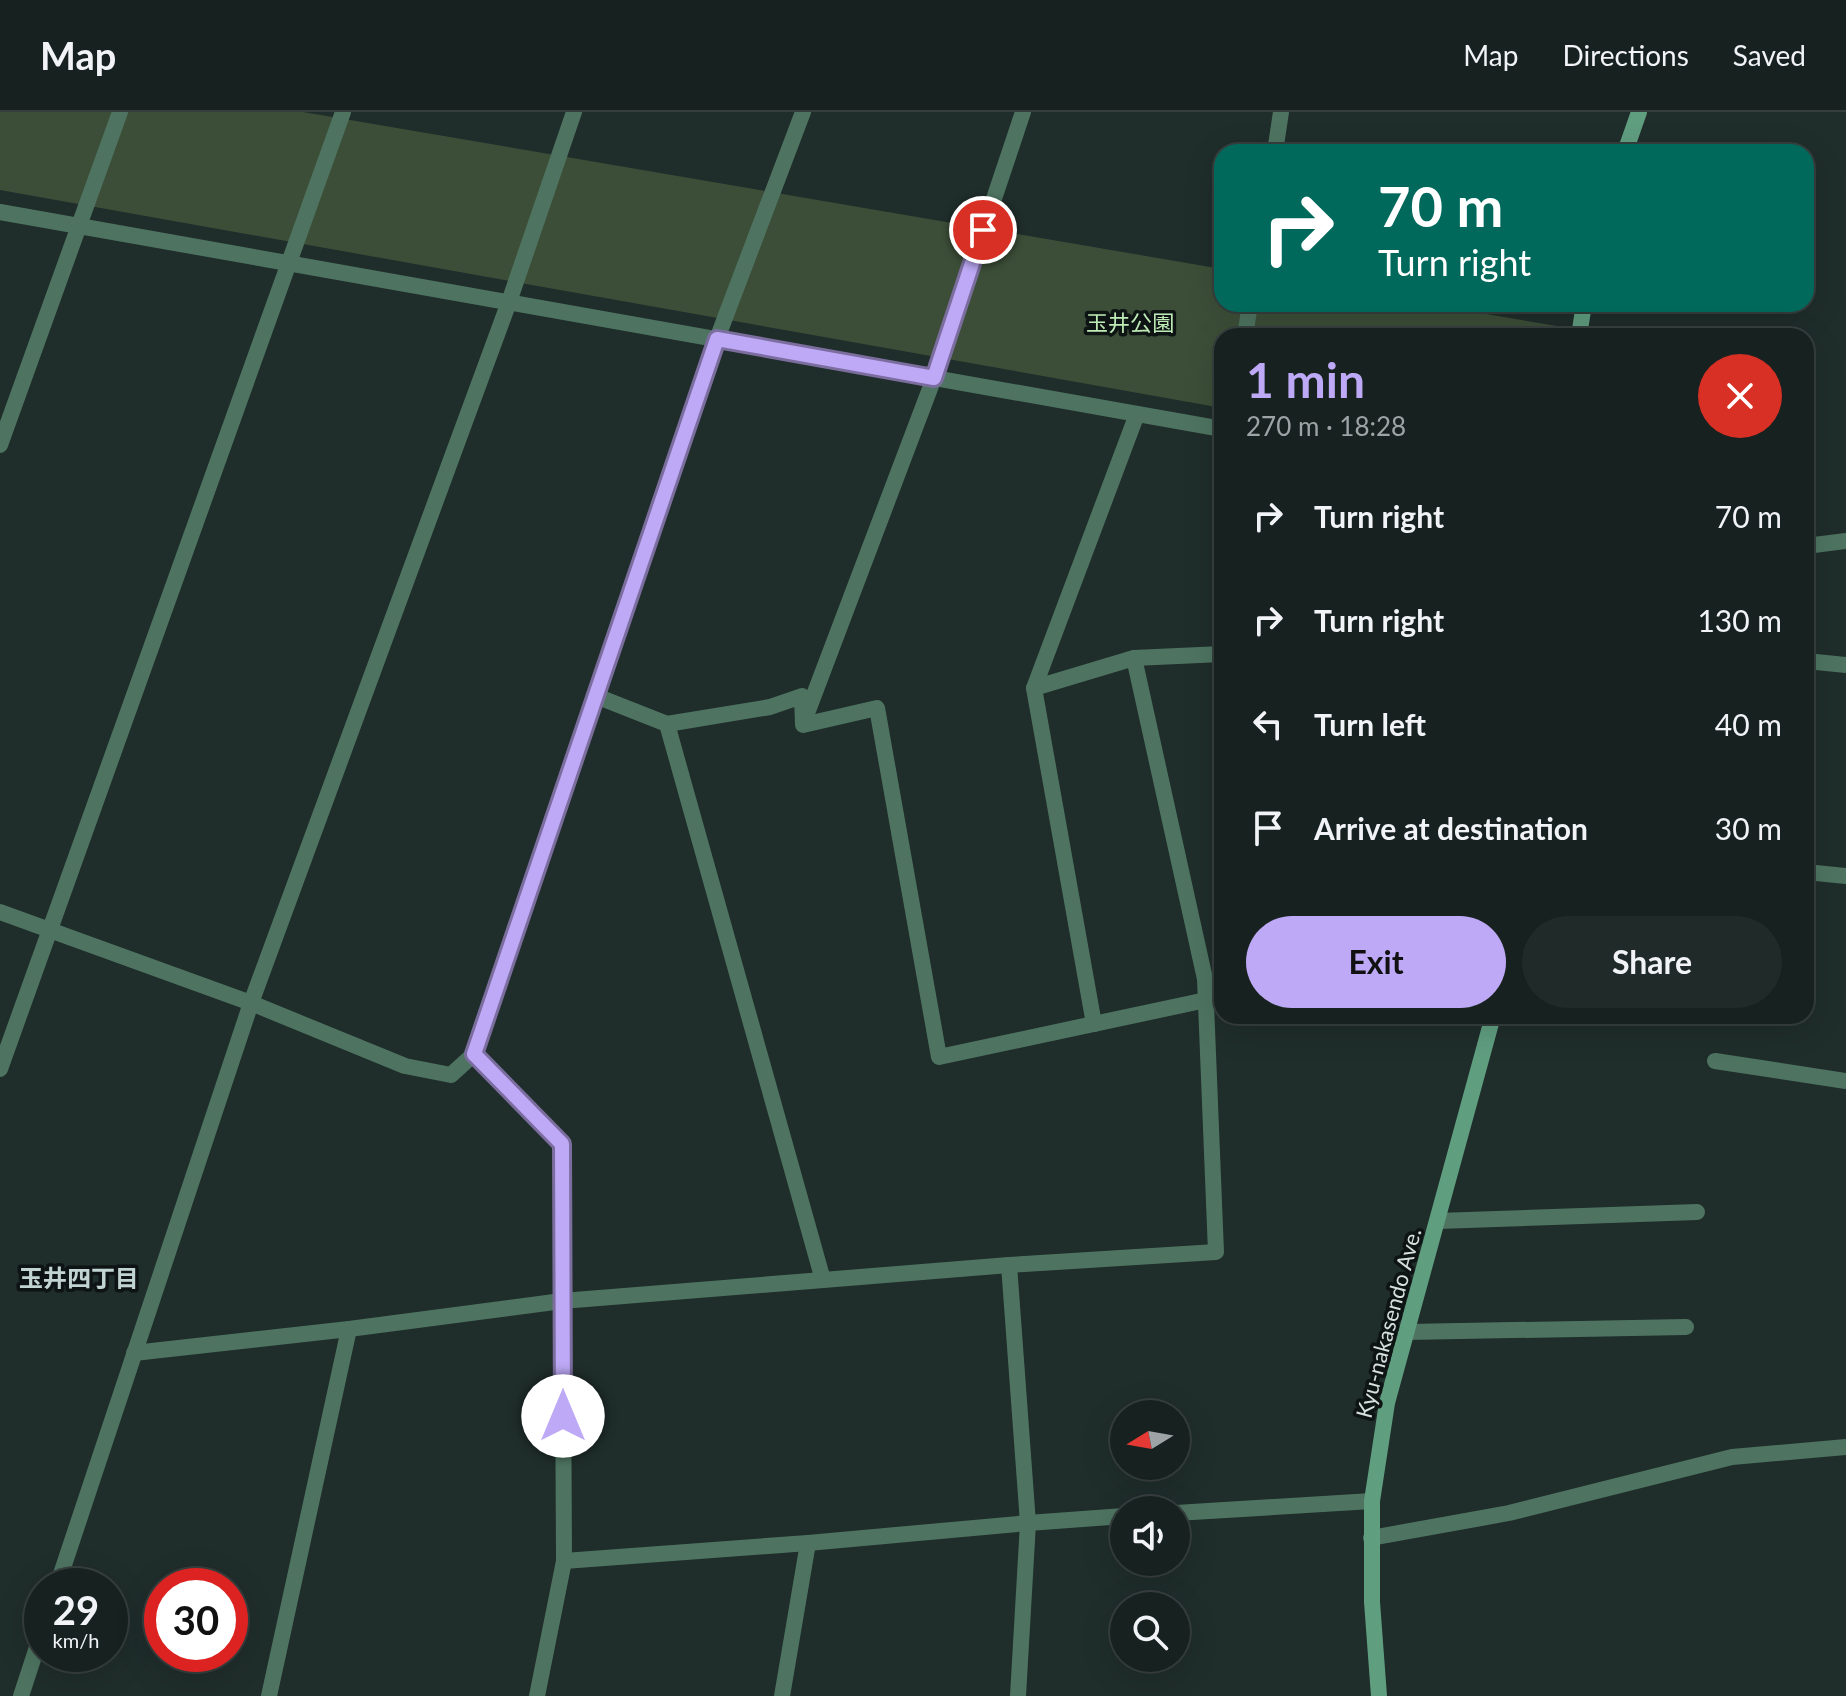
<!DOCTYPE html>
<html lang="en">
<head>
<meta charset="utf-8">
<style>
	:root { --surface:#172220; --page:#202a29; --text:#f1f3f6; --muted:#9ea4a5; --line:#363f3e; --accent:#bda9f5 }
	body { margin:0; font-family:Lato,"Noto Sans JP",sans-serif; background:var(--page); color:var(--text); height:100vh; display:flex; flex-direction:column; font-size:30px; white-space:nowrap }
	* { box-sizing:border-box; margin:0 }
	p { font-size:26px; color:var(--muted) }
	.icon { flex:none; width:44px; height:44px; fill:none; stroke:currentColor; stroke-width:2; stroke-linecap:round; stroke-linejoin:round }
	.map { position:relative; flex:1; overflow:hidden }
	.panel { position:absolute; left:1214px; top:216px; width:600px; height:696px; display:flex; flex-direction:column; background:var(--surface); border-radius:24px; box-shadow:0 8px 32px #0002,0 0 0 2px var(--line) }
	.panel>* { flex:none }
	.banner { position:absolute; left:1214px; top:32px; width:600px; height:168px; border-radius:24px; box-shadow:0 8px 32px #0002,0 0 0 2px var(--line); background:#00695c; color:#fff; overflow:hidden }
	.needle { width:52px; rotate:259deg }
	.controls { position:absolute; left:1110px; top:1288px; display:grid; gap:16px }
	.controls a { display:grid; place-items:center; width:80px; height:80px; border-radius:50%; background:var(--surface); box-shadow:0 8px 32px #0002,0 0 0 2px var(--line); font-size:40px }
	.speed { position:absolute; left:24px; top:1456px; display:flex; gap:16px; font-size:40px; font-weight:700; text-align:center }
	.speed>* { display:grid; place-content:center; width:104px; height:104px; border-radius:50%; background:var(--surface); box-shadow:0 8px 32px #0002,0 0 0 2px var(--line); line-height:1 }
	.speed small { font-size:20px; font-weight:400 }
	.speed .limit { border:12px solid #d22; background:#fff; color:#111 }
	.pin { position:absolute; display:grid; place-items:center; width:68px; height:68px; color:#fff; margin:-34px; border:4px solid #fff; border-radius:50%; box-shadow:0 2px 8px #0007 }
	.me { position:absolute; width:88px; margin:-44px; rotate:0deg; stroke-linejoin:round; filter:drop-shadow(0 0 6px #0008) }
	.turn { display:flex; align-items:center; gap:28px; height:168px; padding:0 32px; font-size:36px }
	.turn .icon { width:104px; height:104px; stroke-width:2.5 }
	.turn b { display:block; font-size:56px; line-height:68px }
	.round { display:grid; place-items:center; flex:none; width:84px; height:84px; border-radius:42px; background:var(--page) }
	.head { display:flex; align-items:center; justify-content:space-between; height:136px; padding:0 32px }
	h1 { font-size:48px; font-weight:700; line-height:60px; color:var(--accent) }
	.cta { display:flex; gap:16px; margin-top:auto; padding:16px 32px }
	.cta a { flex:1; height:92px; border-radius:48px; background:var(--accent); color:#111; font-size:32px; font-weight:700; line-height:92px; text-align:center }
	.cta a+a { background:var(--page); color:var(--text) }
	ul { padding:0; list-style:none }
	li { display:flex; align-items:center; gap:24px; height:104px; padding:0 32px }
	li div { flex:1 }
	li b { display:block; font-size:30px }
	li em { font-style:normal }
	header { display:flex; align-items:center; gap:48px; box-sizing:border-box; height:112px; padding:0 40px; background:var(--surface); border-bottom:2px solid var(--line) }
	header strong { font-size:38px }
	nav { display:flex; gap:44px; margin-inline-start:auto; font-size:28px }
	.map>svg:first-child { display:block }
	.green { fill:#3c4e38 }
	.lines { fill:none; stroke-linecap:round; stroke-linejoin:round }
	.minor { stroke:#4e7461; stroke-width:16 }
	.tertiary { stroke:#4e7461; stroke-width:16 }
	.secondary { stroke:#609e80; stroke-width:16 }
	.route-casing { stroke:#7b6e9f; stroke-width:20 }
	.route { stroke:#bda9f5; stroke-width:14 }
	.labels { text-anchor:middle; dominant-baseline:central; stroke-width:7; stroke-linejoin:round; paint-order:stroke }
	.park-label { font-size:22px; fill:#beeab5; stroke:#0d1413 }
	.street-label { font-size:22px; fill:#d7e0de; stroke:#0d1413 }
	.neighbourhood-label { font-size:24px; font-weight:bold; fill:#c2d4d1; stroke:#0d1413 }
</style>
</head>
<body>
<header>
<strong>Map</strong>
<nav><a>Map</a><a>Directions</a><a>Saved</a></nav>
</header>
<div class="map">
<svg width="1846" height="1584" viewBox="0 0 1846 1584">
	<rect width="100%" height="100%" fill="#1f2d2b"/>
	<path class="green" d="M0 0H303L1222 157V192H1427L1557 214 1552 224H1222V296L0 78Z"/>
	<g class="lines">
		<g class="minor">
			<path d="M1275 40 1281 0"/>
			<path d="M1245 224 1250 192"/>
			<path d="M1137 302 1034 576 1134 546 1222 542"/>
			<path d="M0 333 120 0"/>
			<path d="M1806 434 1846 429"/>
			<path d="M1806 549 1846 553"/>
			<path d="M1034 576 1094 912"/>
			<path d="M596 584 667 612 823 1168"/>
			<path d="M806 604 934 266 1023 0"/>
			<path d="M667 612 770 595 802 584 803 613 877 596 939 945 1206 888"/>
			<path d="M1806 760 1846 764"/>
			<path d="M0 800 251 891 405 954 451 963 474 942 717 227 803 0"/>
			<path d="M474 942 562 1032 564 1449 537 1584"/>
			<path d="M1715 949 1846 969"/>
			<path d="M0 957 343 0"/>
			<path d="M1438 1109 1697 1100"/>
			<path d="M1009 1153 1028 1411 1018 1584"/>
			<path d="M1407 1220 1686 1215"/>
			<path d="M134 1241 349 1217 562 1189 1009 1153 1216 1140 1205 867 1134 546"/>
			<path d="M1176 1401 1372 1389"/>
			<path d="M1371 1426 1509 1401 1732 1345 1846 1335"/>
			<path d="M564 1449 808 1431 1028 1411 1124 1404"/>
			<path d="M57 1474 251 891 509 190 574 0"/>
			<path d="M21 1584 42 1520"/>
			<path d="M269 1584 349 1217"/>
			<path d="M782 1584 808 1431"/>
		</g>
		<path class="tertiary" d="M0 100 1222 317"/>
		<g class="secondary">
			<path d="M1625 40 1639 0"/>
			<path d="M1579 224 1584 192"/>
			<path d="M1379 1584 1372 1490V1389L1387 1291 1493 904"/>
		</g>
	</g>
	<g class="lines">
		<g class="route-casing">
			<path id="route" d="M563 1304 562 1032 474 942 717 227 934 266 983 118"/>
		</g>
		<use href="#route" class="route"/>
	</g>
	<g class="labels">
		<g class="park-label">
			<text x="1130" y="210">玉井公園</text>
		</g>
		<g class="street-label">
			<text transform="translate(1388 1211) rotate(-75)">Kyu-nakasendo Ave.</text>
		</g>
		<g class="neighbourhood-label">
			<text x="79" y="1165">玉井四丁目</text>
		</g>
	</g>
</svg>
<div class="controls">
<a><svg class="needle" viewBox="-14 -14 28 28"><path d="M0-13l5 13h-10z" fill="#e53935"/><path d="M0 13l5-13h-10z" fill="#9ea4a5"/></svg></a>
<a><svg class="icon" aria-label="sound" viewBox="0 0 24 24"><path d="M4 9h4l5-4v14l-5-4H4zM17 9q2 3 0 6"/></svg></a>
<a><svg class="icon" aria-label="search" viewBox="0 0 24 24"><circle cx="10" cy="10" r="6"/><path d="M15 15l6 6"/></svg></a>
</div>
<div class="speed"><div>29<small>km/h</small></div><div class="limit">30</div></div>
<div class="pin" style="left:983px;top:118px;background:#d93025"><svg class="icon" aria-label="arrive" viewBox="0 0 24 24"><path d="M6 21V4h12l-3 4 3 4H6"/></svg></div>
<svg class="me" style="left:563px;top:1304px" viewBox="-20 -20 40 40"><circle r="19" fill="#fff"/><path d="M0-13L10 11 0 6-10 11z" fill="#bda9f5"/></svg>
<div class="banner">
<div class="turn"><svg class="icon" aria-label="right" viewBox="0 0 24 24"><path d="M7 20v-9h11M14 6l5 5-5 5"/></svg><div><b>70 m</b>Turn right</div></div>
</div>
<section class="panel">
<div class="head"><div><h1>1 min</h1><p>270 m · 18:28</p></div><a class="round" style="background:#d93025;color:#fff"><svg class="icon" aria-label="close" viewBox="0 0 24 24"><path d="M6 6l12 12M18 6L6 18"/></svg></a></div>
<ul>
<li><svg class="icon" aria-label="right" viewBox="0 0 24 24"><path d="M7 20v-9h11M14 6l5 5-5 5"/></svg><div><b>Turn right</b></div><em>70 m</em></li>
<li><svg class="icon" aria-label="right" viewBox="0 0 24 24"><path d="M7 20v-9h11M14 6l5 5-5 5"/></svg><div><b>Turn right</b></div><em>130 m</em></li>
<li><svg class="icon" aria-label="left" viewBox="0 0 24 24"><path d="M17 20v-9H6M10 6l-5 5 5 5"/></svg><div><b>Turn left</b></div><em>40 m</em></li>
<li><svg class="icon" aria-label="arrive" viewBox="0 0 24 24"><path d="M6 21V4h12l-3 4 3 4H6"/></svg><div><b>Arrive at destination</b></div><em>30 m</em></li>
</ul>
<div class="cta"><a>Exit</a><a>Share</a></div>
</section>
</div>
</body>
</html>
